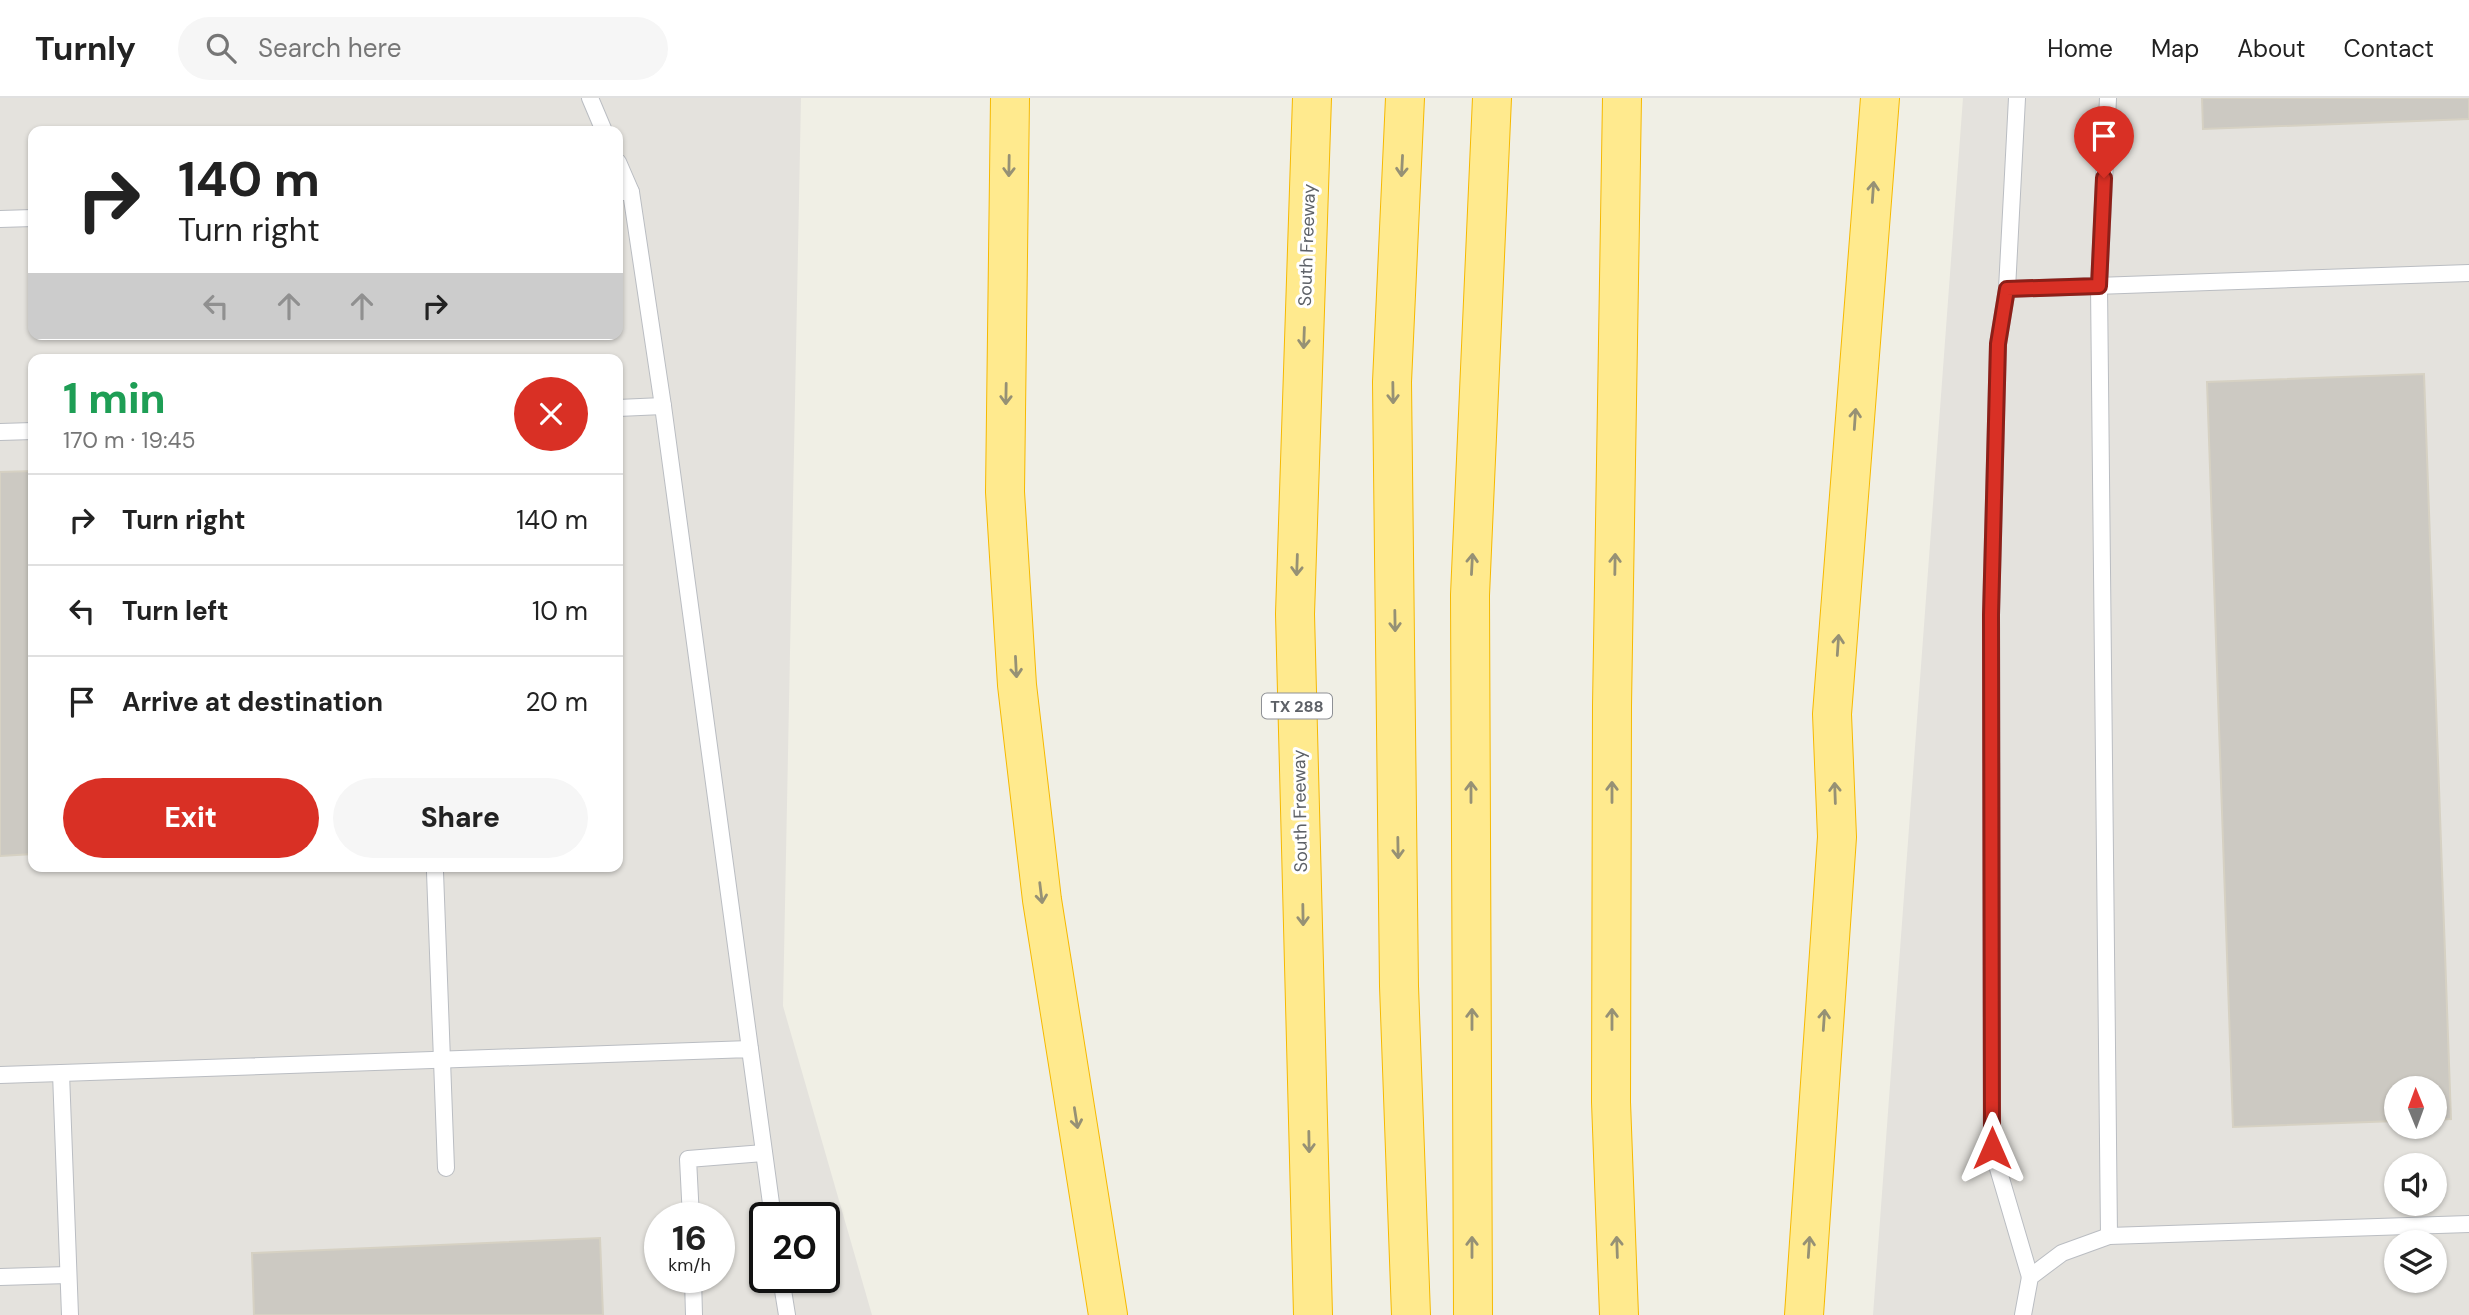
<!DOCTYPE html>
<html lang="en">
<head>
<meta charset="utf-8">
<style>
	:root { --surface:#fff; --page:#f6f6f6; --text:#222; --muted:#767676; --line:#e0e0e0; --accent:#d93025 }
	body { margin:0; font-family:"DM Sans",sans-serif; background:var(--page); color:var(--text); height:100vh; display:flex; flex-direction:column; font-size:26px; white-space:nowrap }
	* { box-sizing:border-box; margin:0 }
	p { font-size:23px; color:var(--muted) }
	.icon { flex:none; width:38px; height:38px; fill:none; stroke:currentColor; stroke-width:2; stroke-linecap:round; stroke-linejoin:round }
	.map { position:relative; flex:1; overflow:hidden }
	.side { position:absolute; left:28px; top:256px; width:595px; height:518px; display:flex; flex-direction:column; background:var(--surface); border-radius:14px; box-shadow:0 2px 5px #0004 }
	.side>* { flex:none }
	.banner { position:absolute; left:28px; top:28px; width:595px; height:214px; border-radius:14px; box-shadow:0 2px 5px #0004; background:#fff; color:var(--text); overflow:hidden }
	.needle { width:46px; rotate:359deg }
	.controls { position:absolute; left:2384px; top:978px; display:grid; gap:14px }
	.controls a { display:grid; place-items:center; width:63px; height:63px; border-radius:50%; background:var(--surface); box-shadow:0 2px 5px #0004; font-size:35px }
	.speed { position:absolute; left:644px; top:1104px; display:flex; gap:14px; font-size:35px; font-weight:700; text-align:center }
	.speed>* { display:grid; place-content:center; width:91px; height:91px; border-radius:50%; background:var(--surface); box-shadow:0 2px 5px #0004; line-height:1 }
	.speed small { font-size:18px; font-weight:400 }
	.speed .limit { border:4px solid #111; border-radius:10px; background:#fff; color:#111 }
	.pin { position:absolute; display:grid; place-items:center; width:60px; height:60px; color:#fff; margin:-72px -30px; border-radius:50% 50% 50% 0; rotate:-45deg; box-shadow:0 0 7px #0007 }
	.pin .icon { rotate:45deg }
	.me { position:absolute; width:77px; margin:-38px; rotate:0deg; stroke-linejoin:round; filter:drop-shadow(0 0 5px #0008) }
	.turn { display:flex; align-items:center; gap:24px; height:147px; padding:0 35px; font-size:32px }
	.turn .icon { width:91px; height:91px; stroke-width:2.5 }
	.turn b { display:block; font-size:49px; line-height:60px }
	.lanes { display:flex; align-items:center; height:66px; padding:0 35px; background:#0003; justify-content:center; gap:35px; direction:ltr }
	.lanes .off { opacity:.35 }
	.round { display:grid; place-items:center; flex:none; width:74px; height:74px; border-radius:37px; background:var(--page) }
	.head { display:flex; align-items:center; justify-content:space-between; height:119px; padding:0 35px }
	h1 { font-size:42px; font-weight:800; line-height:52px; color:#1e9e55 }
	.action { display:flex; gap:14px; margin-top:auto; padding:14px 35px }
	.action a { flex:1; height:80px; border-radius:42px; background:var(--accent); color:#fff; font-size:28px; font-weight:800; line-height:80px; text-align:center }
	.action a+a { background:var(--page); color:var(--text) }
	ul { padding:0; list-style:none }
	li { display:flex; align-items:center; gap:21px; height:91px; padding:0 35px; border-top:2px solid var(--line) }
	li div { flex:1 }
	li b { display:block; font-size:26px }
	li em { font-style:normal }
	header { display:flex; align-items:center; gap:42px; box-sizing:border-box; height:98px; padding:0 35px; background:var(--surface); border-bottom:2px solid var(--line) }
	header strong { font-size:33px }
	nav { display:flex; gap:38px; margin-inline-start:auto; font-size:24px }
	.search { width:490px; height:63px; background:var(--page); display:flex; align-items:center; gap:18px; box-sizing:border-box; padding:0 24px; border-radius:38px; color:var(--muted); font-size:26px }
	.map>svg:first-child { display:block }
	.industrial { fill:#e4e2dd; fill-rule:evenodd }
	.building { fill:#ccc9c2; stroke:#d6d1c3; stroke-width:2 }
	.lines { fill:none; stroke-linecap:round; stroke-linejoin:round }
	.lane-casing { stroke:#babdc2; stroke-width:18 }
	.highway-casing { stroke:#f6b900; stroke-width:40 }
	.lane { stroke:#fff; stroke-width:16 }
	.highway { stroke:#ffea8e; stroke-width:38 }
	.oneway { stroke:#969175 }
	.route-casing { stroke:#8d1f18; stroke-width:18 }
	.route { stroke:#d93025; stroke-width:12 }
	.labels { text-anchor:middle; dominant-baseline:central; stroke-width:6; stroke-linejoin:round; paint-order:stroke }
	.shield { fill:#fff; stroke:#8e9095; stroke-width:2 }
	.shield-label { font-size:16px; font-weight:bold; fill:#5d6167 }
	.street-label { font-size:18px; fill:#5d6167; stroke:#fff }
</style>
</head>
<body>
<header>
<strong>Turnly</strong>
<div class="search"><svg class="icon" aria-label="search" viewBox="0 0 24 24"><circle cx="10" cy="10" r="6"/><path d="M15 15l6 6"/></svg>Search here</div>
<nav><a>Home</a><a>Map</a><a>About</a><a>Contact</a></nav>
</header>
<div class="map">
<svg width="2469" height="1217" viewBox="0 0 2469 1217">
	<rect width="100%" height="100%" fill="#f0efe5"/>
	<g class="industrial">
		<path d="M0 0H801L783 908 872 1217H0ZM33 33H618V236H33ZM33 261H618V768H33ZM660 1120H719V1180H660ZM765 1120H824V1180H765Z"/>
		<path d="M1963 0H2469V1217H1873ZM2396 990H2434V1029H2396ZM2396 1068H2434V1106H2396ZM2396 1144H2434V1183H2396Z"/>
	</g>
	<g class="building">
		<path d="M2202 0H2469V21L2203 31Z"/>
		<path d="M2424 276 2451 1021 2434 1022V990H2396V1023L2233 1029 2207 284Z"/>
		<path d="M33 373V756L0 758V374Z"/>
		<path d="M600 1140 603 1217H254L252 1155Z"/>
	</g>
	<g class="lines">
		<g class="lane-casing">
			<g id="lane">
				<path d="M590 0 604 33"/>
				<path d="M2017 0 2007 191 1998 246 1991 517 1992 1050 2030 1179"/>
				<path d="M2108 0 2099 188 2109 1138"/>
				<path d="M618 64 631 94"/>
				<path d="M618 94H631L663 308 750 951"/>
				<path d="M0 121 33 120"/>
				<path d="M2007 191 2469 175"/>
				<path d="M618 310 663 308"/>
				<path d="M0 334 33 333"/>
				<path d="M435 774 446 1070"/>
				<path d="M0 977 61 975"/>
				<path d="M691 1120 688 1061 764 1055"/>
				<path d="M0 1179 68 1177"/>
				<path d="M693 1180 694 1217"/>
				<path d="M781 1180 787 1217"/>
				<path d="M70 1217 61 975 750 951 773 1120"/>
				<path d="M2023 1217 2030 1179 2062 1155 2109 1138 2469 1126"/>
			</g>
		</g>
		<g class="highway-casing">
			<g id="highway">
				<path d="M1010 0 1005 394 1017 587 1042 802 1108 1217"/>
				<path d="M1312 0 1295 516 1313 1217"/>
				<path d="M1405 0 1392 284 1399 888 1411 1217"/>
				<path d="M1473 1217 1470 497 1492 0"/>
				<path d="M1619 1217 1611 1004 1612 608 1622 0"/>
				<path d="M1804 1217 1837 739 1832 616 1880 0"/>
			</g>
		</g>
		<use href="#lane" class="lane"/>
		<use href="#highway" class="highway"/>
	</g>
	<defs><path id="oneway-shaft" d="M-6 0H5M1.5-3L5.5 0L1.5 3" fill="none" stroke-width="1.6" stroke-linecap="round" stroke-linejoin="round" transform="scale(1.75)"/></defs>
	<g class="oneway">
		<use href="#oneway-shaft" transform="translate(1009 68) rotate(91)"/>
		<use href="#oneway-shaft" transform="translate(1402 68) rotate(93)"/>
		<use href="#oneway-shaft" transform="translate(1873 94) rotate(-86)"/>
		<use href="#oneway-shaft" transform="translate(1304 240) rotate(92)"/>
		<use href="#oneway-shaft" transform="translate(1393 295) rotate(89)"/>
		<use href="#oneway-shaft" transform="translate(1006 296) rotate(91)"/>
		<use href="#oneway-shaft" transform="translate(1855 321) rotate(-86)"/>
		<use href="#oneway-shaft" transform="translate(1472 466) rotate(-87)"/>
		<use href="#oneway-shaft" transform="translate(1615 466) rotate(-89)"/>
		<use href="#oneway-shaft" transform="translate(1297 467) rotate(92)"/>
		<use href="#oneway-shaft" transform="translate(1395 523) rotate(89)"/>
		<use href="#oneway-shaft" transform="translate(1838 547) rotate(-86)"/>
		<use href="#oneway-shaft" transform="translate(1016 569) rotate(87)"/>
		<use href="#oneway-shaft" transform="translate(1471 694) rotate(-90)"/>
		<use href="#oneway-shaft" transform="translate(1612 694) rotate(-90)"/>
		<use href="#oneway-shaft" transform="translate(1835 695) rotate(-92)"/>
		<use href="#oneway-shaft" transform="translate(1398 750) rotate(89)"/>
		<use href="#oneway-shaft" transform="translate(1041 795) rotate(83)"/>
		<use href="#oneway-shaft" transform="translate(1303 817) rotate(89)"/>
		<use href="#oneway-shaft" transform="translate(1472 921) rotate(-90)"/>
		<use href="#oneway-shaft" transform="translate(1612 921) rotate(-90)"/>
		<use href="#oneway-shaft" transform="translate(1824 922) rotate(-86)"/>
		<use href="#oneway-shaft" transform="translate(1076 1020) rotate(81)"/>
		<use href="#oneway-shaft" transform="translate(1309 1044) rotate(89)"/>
		<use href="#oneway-shaft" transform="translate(1472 1149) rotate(-90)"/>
		<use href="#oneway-shaft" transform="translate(1617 1149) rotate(-92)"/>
		<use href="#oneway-shaft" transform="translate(1809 1149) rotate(-86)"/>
	</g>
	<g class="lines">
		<g class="route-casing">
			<path id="route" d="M1992 1050 1991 517 1998 246 2007 191 2099 188 2104 80"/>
		</g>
		<use href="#route" class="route"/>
	</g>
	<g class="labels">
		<rect class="shield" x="1262" y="595.5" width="70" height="25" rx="5"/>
		<g class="shield-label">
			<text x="1297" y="608">TX 288</text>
		</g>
		<g class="street-label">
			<text transform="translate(1307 147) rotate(-88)">South Freeway</text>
			<text transform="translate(1300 713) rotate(-91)">South Freeway</text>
		</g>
	</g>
</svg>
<div class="controls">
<a><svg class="needle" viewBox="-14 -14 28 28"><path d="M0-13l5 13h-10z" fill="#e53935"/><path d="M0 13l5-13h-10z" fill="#767676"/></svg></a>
<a><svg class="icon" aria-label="sound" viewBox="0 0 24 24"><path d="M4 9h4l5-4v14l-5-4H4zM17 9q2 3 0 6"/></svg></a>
<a><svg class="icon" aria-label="layers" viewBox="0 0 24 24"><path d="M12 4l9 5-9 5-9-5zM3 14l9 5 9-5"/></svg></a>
</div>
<div class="speed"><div>16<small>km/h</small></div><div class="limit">20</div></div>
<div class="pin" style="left:2104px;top:80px;background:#d93025"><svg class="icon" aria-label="arrive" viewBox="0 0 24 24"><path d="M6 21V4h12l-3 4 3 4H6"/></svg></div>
<svg class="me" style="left:1992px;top:1050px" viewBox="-20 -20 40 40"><path d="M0-17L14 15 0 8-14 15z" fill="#d93025" stroke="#fff" stroke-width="4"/></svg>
<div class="banner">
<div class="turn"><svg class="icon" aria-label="right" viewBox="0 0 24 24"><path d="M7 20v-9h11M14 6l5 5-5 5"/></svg><div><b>140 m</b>Turn right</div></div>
<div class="lanes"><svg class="icon off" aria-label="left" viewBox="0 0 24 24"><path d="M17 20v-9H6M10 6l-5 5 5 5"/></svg><svg class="icon off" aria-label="ahead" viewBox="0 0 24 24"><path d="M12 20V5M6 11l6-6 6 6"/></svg><svg class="icon off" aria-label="ahead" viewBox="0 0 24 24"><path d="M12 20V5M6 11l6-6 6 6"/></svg><svg class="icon" aria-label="right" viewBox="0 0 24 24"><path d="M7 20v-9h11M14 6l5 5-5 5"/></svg></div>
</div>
<section class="side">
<div class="head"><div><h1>1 min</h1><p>170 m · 19:45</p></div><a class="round" style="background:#d93025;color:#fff"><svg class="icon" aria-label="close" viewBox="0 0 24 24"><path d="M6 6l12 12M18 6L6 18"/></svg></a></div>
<ul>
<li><svg class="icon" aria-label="right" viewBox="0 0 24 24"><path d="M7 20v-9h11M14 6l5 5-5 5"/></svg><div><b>Turn right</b></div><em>140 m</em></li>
<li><svg class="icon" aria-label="left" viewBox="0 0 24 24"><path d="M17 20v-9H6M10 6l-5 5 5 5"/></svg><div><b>Turn left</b></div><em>10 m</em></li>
<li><svg class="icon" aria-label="arrive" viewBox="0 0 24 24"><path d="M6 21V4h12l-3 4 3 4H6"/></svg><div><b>Arrive at destination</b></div><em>20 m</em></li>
</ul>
<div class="action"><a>Exit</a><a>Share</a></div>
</section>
</div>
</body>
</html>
